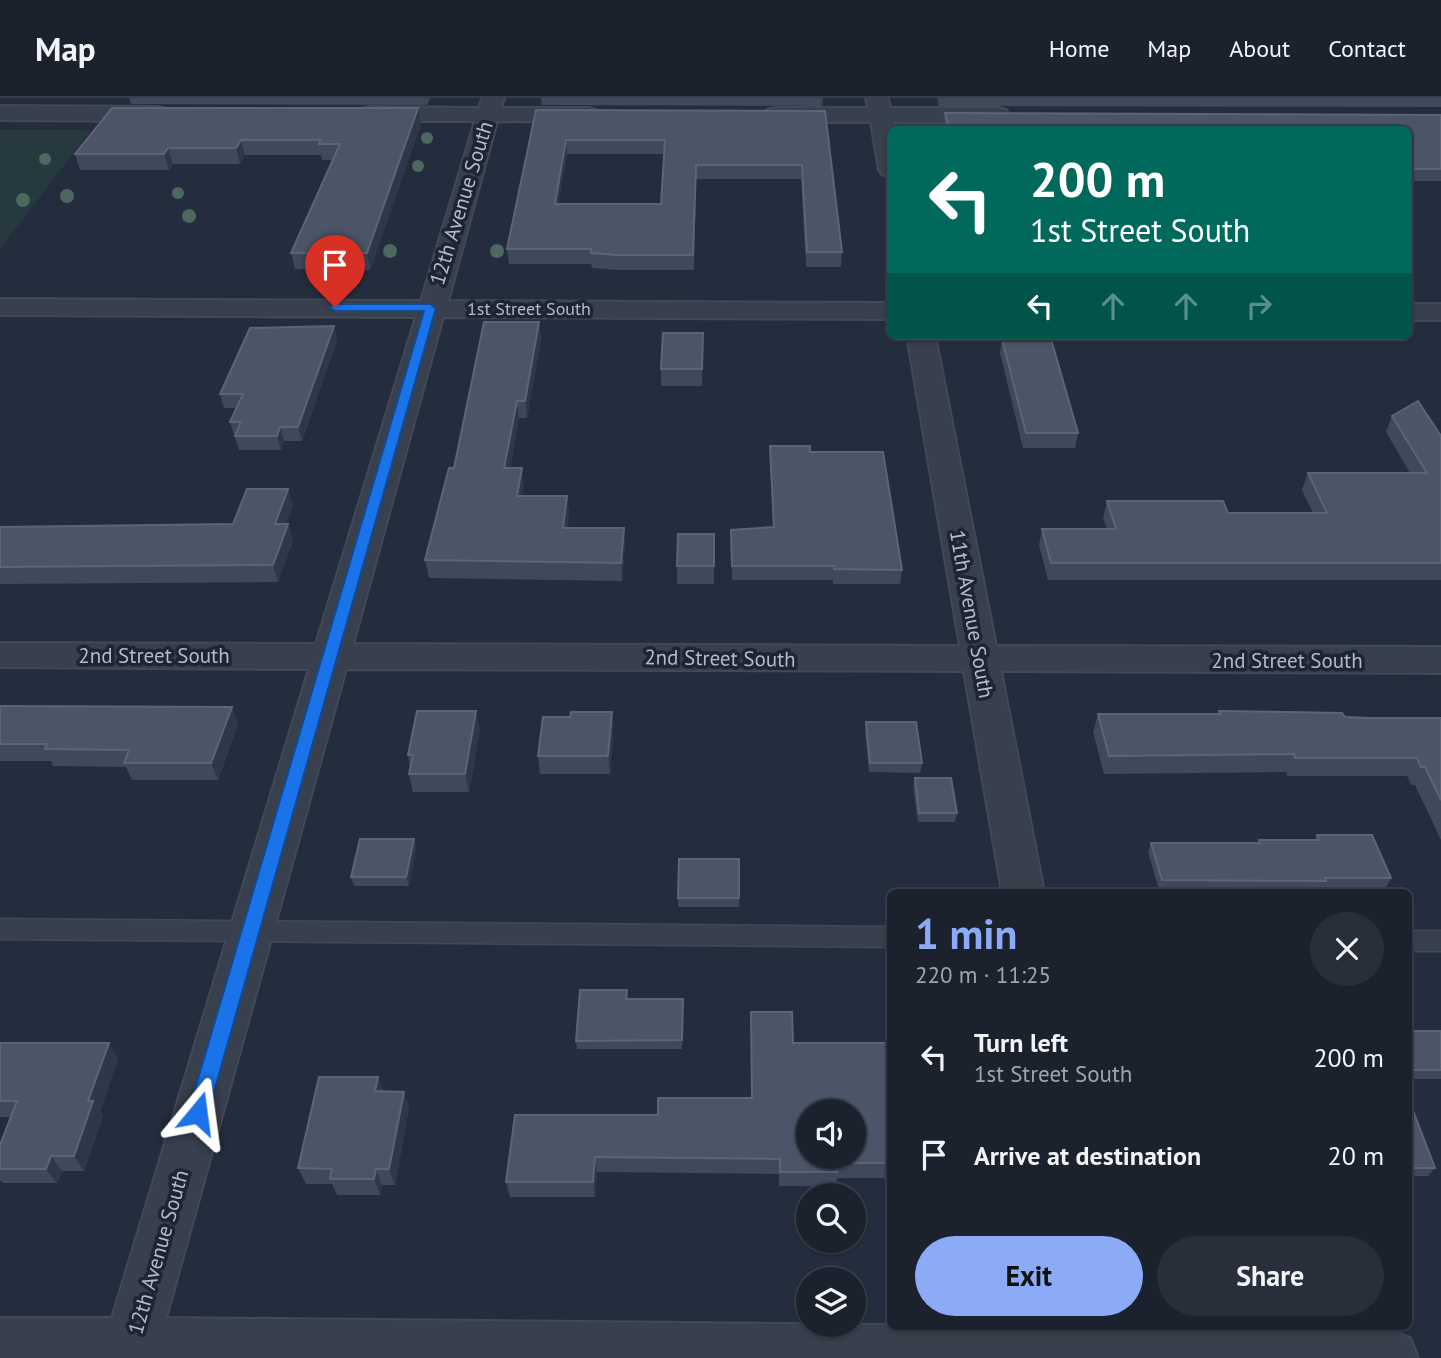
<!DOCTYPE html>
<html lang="en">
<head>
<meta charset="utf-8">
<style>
	:root { --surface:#1b222e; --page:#282f3a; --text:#f1f3f6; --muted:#a0a4aa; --line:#393f4a; --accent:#8cabf6 }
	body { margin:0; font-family:"PT Sans",sans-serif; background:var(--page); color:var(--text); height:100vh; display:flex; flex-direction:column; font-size:26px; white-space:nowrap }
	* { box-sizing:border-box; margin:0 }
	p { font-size:23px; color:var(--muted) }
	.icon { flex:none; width:38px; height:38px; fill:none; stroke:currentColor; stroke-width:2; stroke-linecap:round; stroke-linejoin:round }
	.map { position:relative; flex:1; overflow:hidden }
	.side { position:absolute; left:887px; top:791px; width:525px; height:441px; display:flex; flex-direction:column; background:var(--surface); border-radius:10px; box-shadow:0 2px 5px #0004,0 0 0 2px var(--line) }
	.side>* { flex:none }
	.top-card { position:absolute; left:887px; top:28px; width:525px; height:214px; border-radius:10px; box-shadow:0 2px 5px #0004,0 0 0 2px var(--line); background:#00695c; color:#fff; overflow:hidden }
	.tools { position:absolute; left:796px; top:1001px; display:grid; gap:14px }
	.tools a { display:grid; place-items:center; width:70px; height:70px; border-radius:50%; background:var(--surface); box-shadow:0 2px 5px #0004,0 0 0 2px var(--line); font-size:35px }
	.pin { position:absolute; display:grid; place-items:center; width:60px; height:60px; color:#fff; margin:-72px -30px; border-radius:50% 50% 50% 0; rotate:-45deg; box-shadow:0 0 7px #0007 }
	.pin .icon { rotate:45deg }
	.me { position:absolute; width:77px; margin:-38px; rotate:16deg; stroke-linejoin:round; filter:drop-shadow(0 0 5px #0008) }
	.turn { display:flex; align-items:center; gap:24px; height:147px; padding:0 28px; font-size:32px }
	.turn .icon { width:91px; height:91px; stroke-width:2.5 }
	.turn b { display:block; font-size:49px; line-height:60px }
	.lanes { display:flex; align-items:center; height:66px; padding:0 28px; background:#0003; justify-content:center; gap:35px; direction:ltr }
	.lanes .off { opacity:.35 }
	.round { display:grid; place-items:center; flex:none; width:74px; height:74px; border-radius:37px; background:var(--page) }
	.summary { display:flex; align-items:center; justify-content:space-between; height:119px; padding:0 28px }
	h1 { font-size:42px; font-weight:800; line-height:52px; color:var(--accent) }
	.button { display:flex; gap:14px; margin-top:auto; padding:14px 28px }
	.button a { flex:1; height:80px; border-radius:42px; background:var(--accent); color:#111; font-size:28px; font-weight:800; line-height:80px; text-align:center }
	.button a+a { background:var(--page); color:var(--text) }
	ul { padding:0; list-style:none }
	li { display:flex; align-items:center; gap:21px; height:98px; padding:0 28px }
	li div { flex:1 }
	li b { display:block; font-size:26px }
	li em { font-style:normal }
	header { display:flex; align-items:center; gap:42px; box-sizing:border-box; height:98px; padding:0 35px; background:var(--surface); border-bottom:2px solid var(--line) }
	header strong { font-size:33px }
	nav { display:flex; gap:38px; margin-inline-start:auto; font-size:24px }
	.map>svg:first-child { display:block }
	.green { fill:#26393e }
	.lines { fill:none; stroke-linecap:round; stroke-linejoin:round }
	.lane-casing { stroke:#414856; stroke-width:3 }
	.street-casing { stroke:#414856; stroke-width:4 }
	.lane { fill:#383f4d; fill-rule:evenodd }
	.street { fill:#383f4d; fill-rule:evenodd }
	.tree { fill:#4c685f }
	.wall { fill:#3f495b; fill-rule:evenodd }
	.shaded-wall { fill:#2f384a }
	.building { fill:#4b5567; stroke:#5c6576; stroke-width:2; fill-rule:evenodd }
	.route { fill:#1a73e8; stroke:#114b97; stroke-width:2 }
	.labels { text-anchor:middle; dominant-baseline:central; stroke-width:7; stroke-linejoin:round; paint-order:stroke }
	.far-street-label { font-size:18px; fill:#b4bac8; stroke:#1d2432 }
	.street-label { font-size:21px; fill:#b4bac8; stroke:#1d2432 }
</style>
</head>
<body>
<header>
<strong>Map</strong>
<nav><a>Home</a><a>Map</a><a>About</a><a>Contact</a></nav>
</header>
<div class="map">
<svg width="1441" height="1260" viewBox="0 0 1441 1260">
	<rect width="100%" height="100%" fill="#242d3d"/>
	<path class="green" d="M0 32H91L0 151Z"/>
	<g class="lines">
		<g class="lane-casing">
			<g id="lane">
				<path d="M0 821 891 829V849L0 841Z"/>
				<rect x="1409" y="833" width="32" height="20"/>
			</g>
		</g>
		<g class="street-casing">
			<g id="street">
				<path d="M482 0H504L501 10H588L596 12 599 17 596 22 588 24 497 23 448 203 891 205V221L443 219 353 546 960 548 907 238H935L996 548 1441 549V575L1001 573 1044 794H1002L964 573 346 571 166 1220 1390 1232 1410 1240 1418 1260H0V1220H112L309 571 0 569V545L316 546 416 219 0 217V201L421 203 475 23H369L361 21 358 16 361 11 369 9 479 10Z"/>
				<path d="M866 0H888L890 10H998L1006 12 1009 17 1006 22 998 24H893L891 79 883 77 879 72 871 24H775L767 22 764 17 767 12 775 10H868Z"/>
				<path d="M0 8 158 9 166 11 169 16 166 21 158 23 0 22Z"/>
				<rect x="1409" y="206" width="32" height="16"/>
			</g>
		</g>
		<use href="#lane" class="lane"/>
		<use href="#street" class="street"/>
	</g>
	<g class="tree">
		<circle cx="427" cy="40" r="6"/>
		<circle cx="45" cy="61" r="6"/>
		<circle cx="418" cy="68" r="6"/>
		<circle cx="178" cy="95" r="6"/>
		<circle cx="67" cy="98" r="7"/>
		<circle cx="23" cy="102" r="7"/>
		<circle cx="189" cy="118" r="7"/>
		<circle cx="390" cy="153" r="7"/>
		<circle cx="497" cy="153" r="7"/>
	</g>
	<g class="wall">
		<path d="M129 0H430L427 7 131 6Z"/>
		<path d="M541 0H823L822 8 542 7Z"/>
		<path d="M937 0H1441V9L939 8Z"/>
		<path d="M536 12 825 13 842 154 841 169H806L801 81H696L694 172H616L592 170 591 166H509L507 151ZM567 56H664L661 106H558Z"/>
		<path d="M945 15 1441 17V83H1409V32H944L943 27Z"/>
		<path d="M421 26 370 172 295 171 291 155 333 62H322L321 57H245L240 66H173L169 72H80L75 56Z"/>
		<path d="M539 224 541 241 527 320H519L510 370 524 387 522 398H567L569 416 567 430H624L625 447 622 483 429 480 425 462 454 370Z"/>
		<path d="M334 228 337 242 302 343H284L281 352H239L230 324 236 310H224L220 296Z"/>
		<path d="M703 235 702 288H661V271Z"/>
		<path d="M1002 241 1078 335 1075 350H1023L1000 255Z"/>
		<path d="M1392 318 1441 338V482H1048L1039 447 1042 431H1107L1103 420 1107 403 1228 415H1313L1302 392 1308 375H1410L1386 334Z"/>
		<path d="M770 348 810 354 902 472 900 486H833V482H732L731 432 773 429Z"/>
		<path d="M293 407 286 426H288L293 443 278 484 0 486V429L233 426Z"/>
		<path d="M714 436V486H677V468Z"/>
		<path d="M0 608 232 609 238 626 218 682H132L126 669 53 668 51 663H0Z"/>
		<path d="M1219 613 1367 620H1441V742L1415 687H1411L1407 678H1287L1286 674 1104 676 1093 634 1098 616H1218Z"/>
		<path d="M612 614 613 632 610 676H540L538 658Z"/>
		<path d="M866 624 922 665 920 675 869 674 865 633Z"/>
		<path d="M480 631 469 694H413L409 676 410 670 408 657Z"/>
		<path d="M915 680 957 715 955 724H918L913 689Z"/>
		<path d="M1317 737 1391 780 1386 789H1323L1322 792H1159L1148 754 1151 745H1258L1259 742H1315Z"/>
		<path d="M414 741 416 750 409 788H354L351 779Z"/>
		<path d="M739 761V809H678V800Z"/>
		<path d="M627 892 628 901 683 909 682 951H577L576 943Z"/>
		<path d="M751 914 793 945H890L889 937 891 928V1080H837L836 1088H779V1076L597 1074 595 1099H510L506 1084 658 1017 751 1000Z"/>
		<rect x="1409" y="933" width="32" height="48"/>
		<path d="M0 945 118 960 100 1014 103 1018 84 1073H62L57 1085H3L0 1082V1047L11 1019H0Z"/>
		<path d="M378 979 383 993 404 994 409 1010 395 1087H382L380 1097H337L332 1086H306L298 1070Z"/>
		<path d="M1409 1002 1435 1070 1428 1078H1409Z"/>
	</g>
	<g class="shaded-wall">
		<path d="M418 10 421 26 370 172 367 155Z"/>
		<path d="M241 42 245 57 240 66 236 50Z"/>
		<path d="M566 42 567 56 556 120 555 106Z"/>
		<path d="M168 50 173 66 169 72 164 56Z"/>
		<path d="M539 224 541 241 527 320 525 303Z"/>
		<path d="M334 228 337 242 302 343 298 329Z"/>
		<path d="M517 303 519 320 507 387 504 370Z"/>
		<path d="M280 329 284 343 281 352 277 338Z"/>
		<path d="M522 370 524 387 519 416 517 398Z"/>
		<path d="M288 391 293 407 280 443 275 426Z"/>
		<path d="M567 398 569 416 565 447 563 430Z"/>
		<path d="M288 426 293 443 278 484 273 467Z"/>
		<path d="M624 430 625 447 622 483 621 465Z"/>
		<path d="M232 609 238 626 218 682 211 665Z"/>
		<path d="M476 613 480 631 469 694 465 676Z"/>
		<path d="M612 614 613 632 610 676 608 658Z"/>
		<path d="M414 741 416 750 409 788 406 779Z"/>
		<path d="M109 945 118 960 100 1014 103 1018 84 1073 74 1058 88 1003Z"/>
		<path d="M378 979 384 996 375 993Z"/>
		<path d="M404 994 409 1010 395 1087 389 1071Z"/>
		<path d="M51 1058 62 1073 57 1085 46 1071Z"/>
		<path d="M595 1059 597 1074 595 1099 593 1084Z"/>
		<path d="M376 1071 382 1087 380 1097 374 1081Z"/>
	</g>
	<g class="building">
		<path d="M112 10H418L367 155H291L340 46H319L321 42H241L236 50H168L164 56H75Z"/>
		<path d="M536 12 825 13 842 154H807L802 67H696L693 157H616L591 155V151H507ZM566 42H665L661 106H555Z"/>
		<path d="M945 15 1441 17V71H1409V32H949Z"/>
		<path d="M484 224H539L525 303H517L504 370H522L517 398H567L563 430H624L621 465 425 462 449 370H454Z"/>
		<path d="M334 228 298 329H280L277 338H235L241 324H230L243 296H220L250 230Z"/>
		<path d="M663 235H703L702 271H661Z"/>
		<path d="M1002 241H1051L1078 335H1026Z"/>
		<path d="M1418 303 1441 338V465H1051L1042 431H1116L1107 403H1223L1228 415H1327L1308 375H1427L1392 318Z"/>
		<path d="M770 348H810V354H883L902 472 834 471V468H732L731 432 774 429Z"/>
		<path d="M247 391H288L275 426H288L273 467 0 469V429L233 426Z"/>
		<path d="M678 436H714V468H677Z"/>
		<path d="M0 608 232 609 211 665H124L129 652 45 651 47 646H0Z"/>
		<path d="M417 613H476L465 676H409L413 657H408Z"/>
		<path d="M1219 613 1342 615 1345 619 1367 620H1441V702L1425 669H1421L1417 660H1295L1294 656 1109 658 1098 616H1220Z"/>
		<path d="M571 614H612L608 658H538L543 619H570Z"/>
		<path d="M866 624H916L922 665H870Z"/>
		<path d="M915 680H951L957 715H919Z"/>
		<path d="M1317 737H1372L1391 780H1325L1326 783 1162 782 1151 745H1260L1259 742H1319Z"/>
		<path d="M360 741H414L406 779H351Z"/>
		<path d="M679 761H739V800H678Z"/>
		<path d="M580 892H627L626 901H683L682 942 576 943Z"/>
		<path d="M751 914H792L793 945H891V1065H837V1074H780V1061L595 1059 593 1084H506L515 1017H658V1000H752ZM808 1013H854V1059H808Z"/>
		<rect x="1409" y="933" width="32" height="39"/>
		<path d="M0 945H109L88 1003H93L74 1058H51L46 1071H0V1047L17 1003H0Z"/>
		<path d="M319 979H378L375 993 404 994 389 1071H376L374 1081H330L332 1071 298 1070Z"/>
		<path d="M1409 1002 1435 1070H1409Z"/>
	</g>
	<path class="route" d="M430 206 436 210 208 1015 205 1022 198 1025 191 1022 188 1015 424 213H335L329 209 335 206Z"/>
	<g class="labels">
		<g class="far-street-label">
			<text x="529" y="210">1st Street South</text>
		</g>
		<g class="street-label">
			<text transform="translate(461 105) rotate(-73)">12th Avenue South</text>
			<text transform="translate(972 516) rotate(80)">11th Avenue South</text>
			<text x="154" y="557">2nd Street South</text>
			<text transform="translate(720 560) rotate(1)">2nd Street South</text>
			<text x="1287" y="562">2nd Street South</text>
			<text transform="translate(158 1154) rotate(-74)">12th Avenue South</text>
		</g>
	</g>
</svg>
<div class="tools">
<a><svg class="icon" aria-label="sound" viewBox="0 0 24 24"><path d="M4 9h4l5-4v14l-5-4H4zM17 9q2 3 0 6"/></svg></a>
<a><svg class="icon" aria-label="search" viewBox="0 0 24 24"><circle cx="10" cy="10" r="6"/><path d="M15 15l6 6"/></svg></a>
<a><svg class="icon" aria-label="layers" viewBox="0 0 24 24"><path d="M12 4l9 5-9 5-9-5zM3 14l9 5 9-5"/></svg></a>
</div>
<div class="pin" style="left:335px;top:209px;background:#d93025"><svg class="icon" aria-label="arrive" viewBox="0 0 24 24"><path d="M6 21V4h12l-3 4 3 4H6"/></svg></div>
<svg class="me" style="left:198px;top:1015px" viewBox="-20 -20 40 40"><path d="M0-17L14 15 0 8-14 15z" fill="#1a73e8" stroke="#fff" stroke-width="4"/></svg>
<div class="top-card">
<div class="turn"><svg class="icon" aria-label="left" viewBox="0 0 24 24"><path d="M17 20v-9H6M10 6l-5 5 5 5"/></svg><div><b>200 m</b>1st Street South</div></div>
<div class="lanes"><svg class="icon" aria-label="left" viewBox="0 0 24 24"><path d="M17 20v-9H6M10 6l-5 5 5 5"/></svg><svg class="icon off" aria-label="ahead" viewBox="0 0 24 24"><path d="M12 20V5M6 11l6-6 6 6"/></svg><svg class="icon off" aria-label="ahead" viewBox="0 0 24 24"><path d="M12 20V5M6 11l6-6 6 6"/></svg><svg class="icon off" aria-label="right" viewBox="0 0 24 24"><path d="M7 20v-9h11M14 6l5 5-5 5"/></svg></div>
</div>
<section class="side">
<div class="summary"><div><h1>1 min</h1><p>220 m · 11:25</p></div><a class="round"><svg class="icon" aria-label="close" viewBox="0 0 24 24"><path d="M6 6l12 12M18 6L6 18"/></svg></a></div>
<ul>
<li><svg class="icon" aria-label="left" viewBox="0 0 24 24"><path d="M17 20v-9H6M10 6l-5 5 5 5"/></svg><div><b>Turn left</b><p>1st Street South</p></div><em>200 m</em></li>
<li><svg class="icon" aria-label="arrive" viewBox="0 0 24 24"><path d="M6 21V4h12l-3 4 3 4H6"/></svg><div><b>Arrive at destination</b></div><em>20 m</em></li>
</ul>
<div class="button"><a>Exit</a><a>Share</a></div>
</section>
</div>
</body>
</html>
